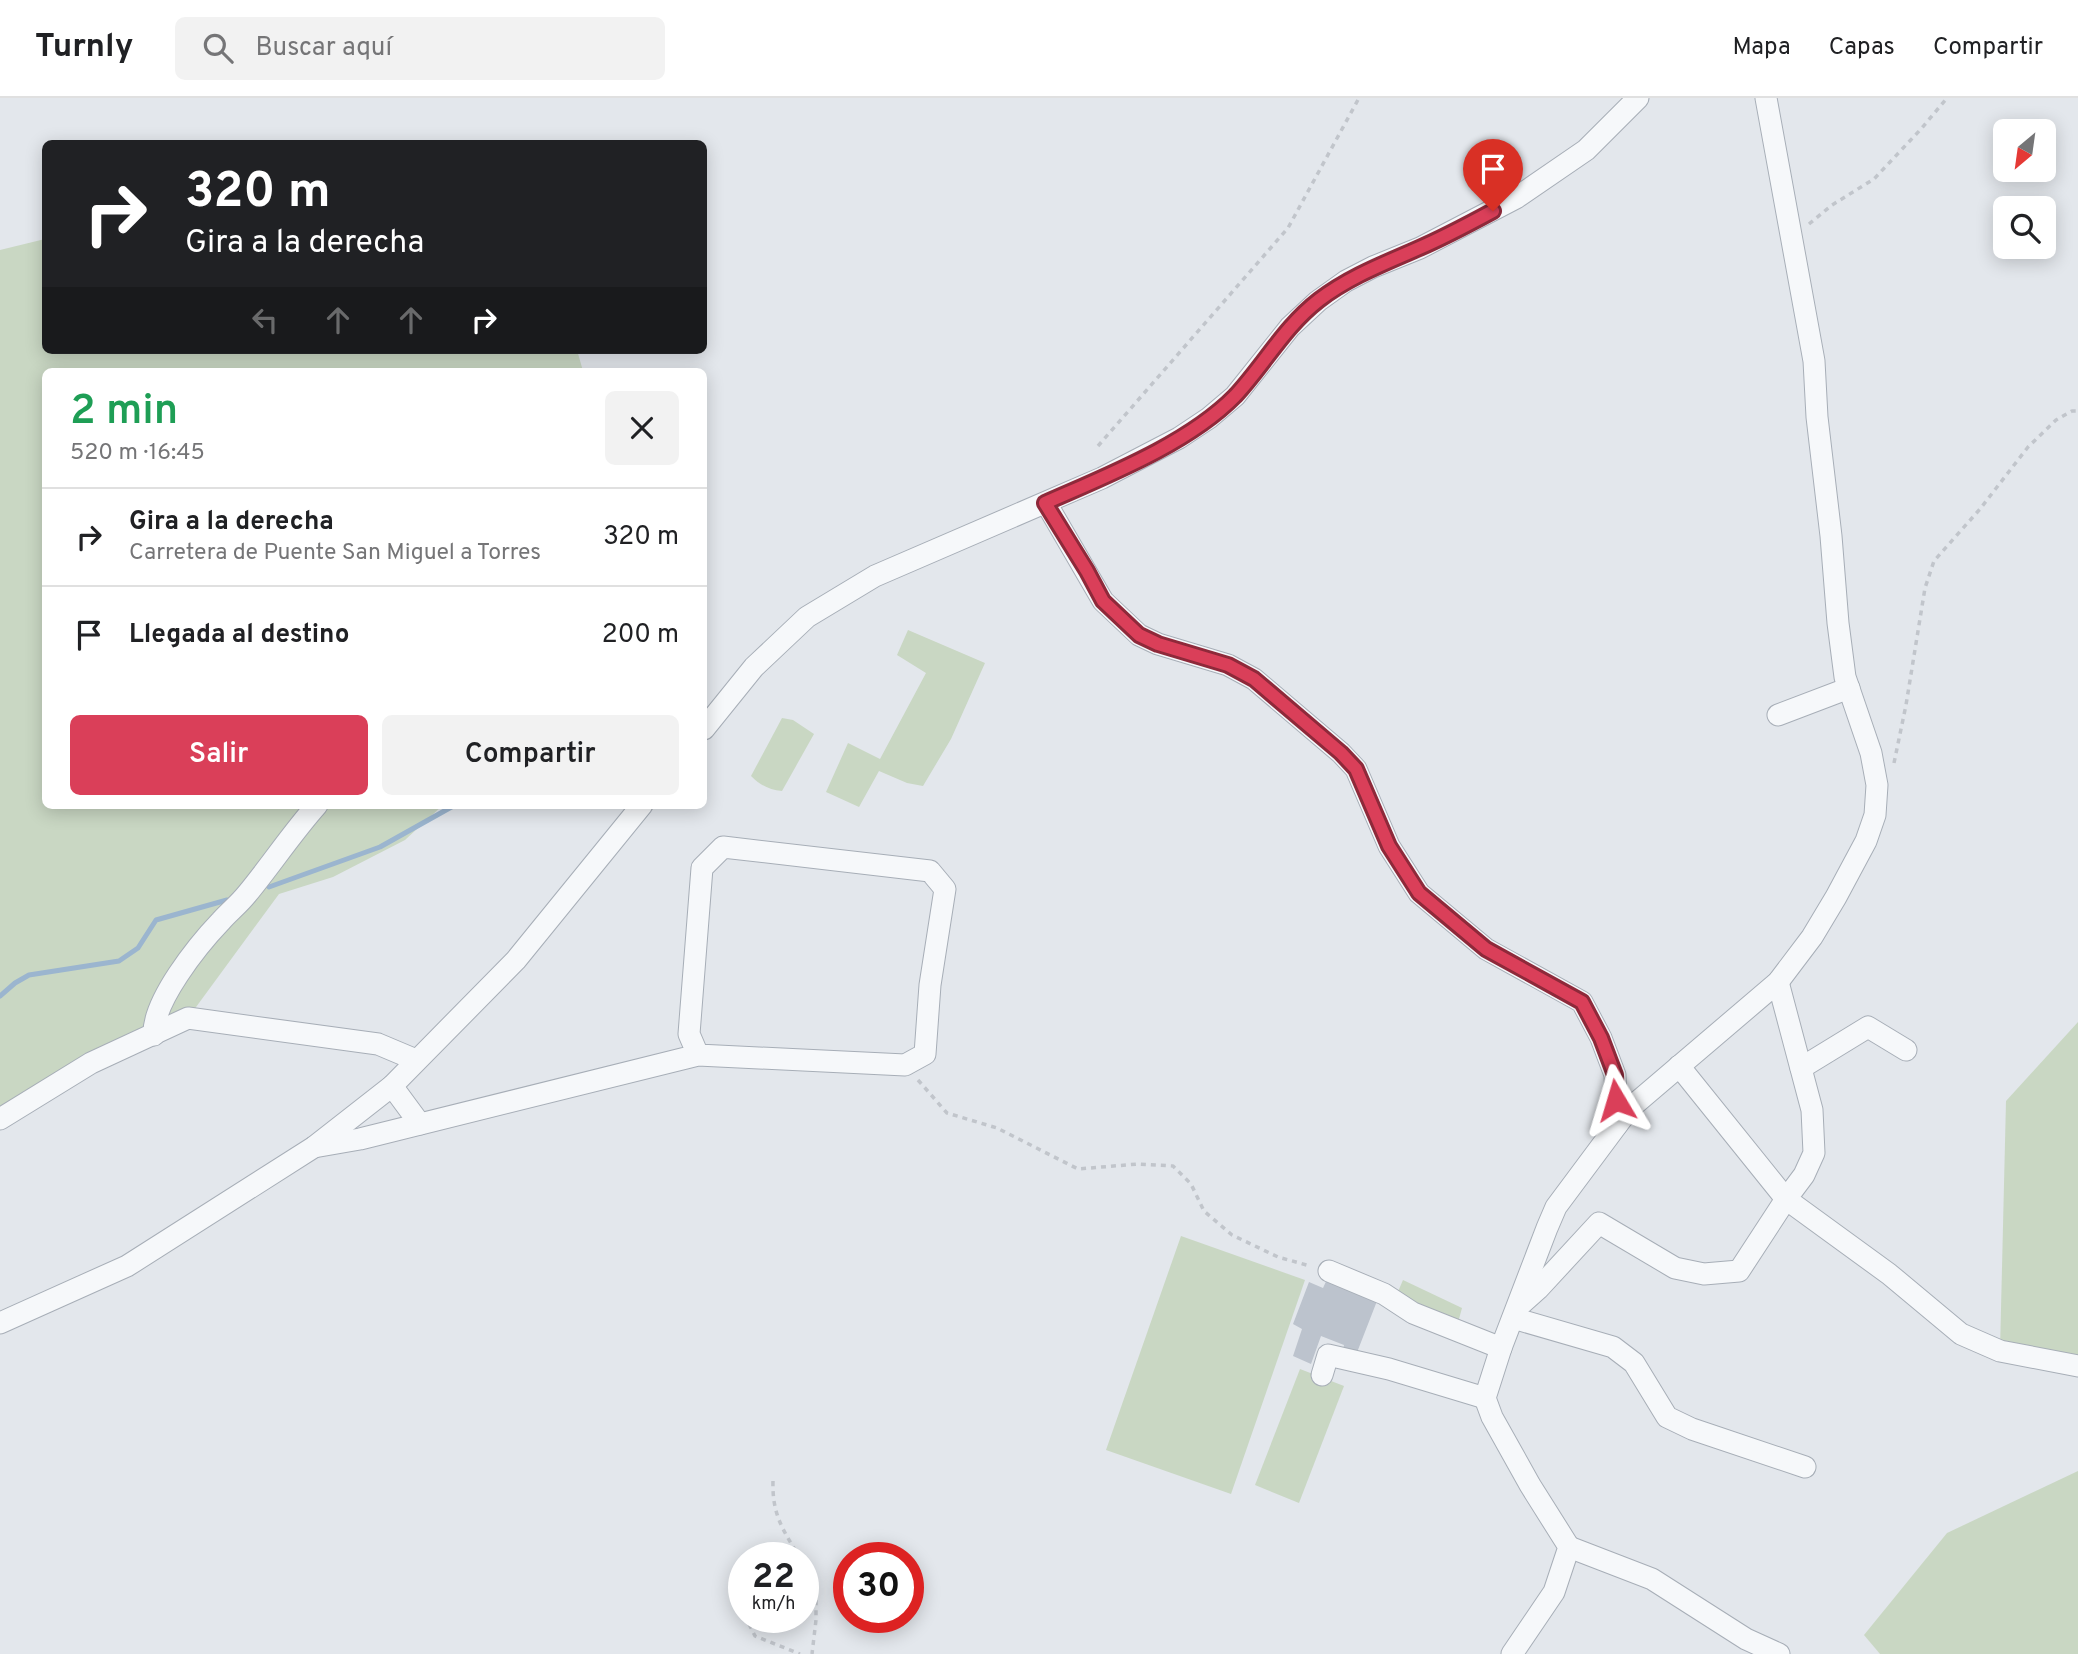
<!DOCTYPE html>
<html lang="es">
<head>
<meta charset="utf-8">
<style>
	:root { --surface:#fff; --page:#f2f2f2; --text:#202124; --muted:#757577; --line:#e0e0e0; --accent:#da3f59 }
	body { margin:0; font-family:Overpass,sans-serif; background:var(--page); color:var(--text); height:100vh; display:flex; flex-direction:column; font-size:26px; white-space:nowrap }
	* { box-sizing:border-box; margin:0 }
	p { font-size:23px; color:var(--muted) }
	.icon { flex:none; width:38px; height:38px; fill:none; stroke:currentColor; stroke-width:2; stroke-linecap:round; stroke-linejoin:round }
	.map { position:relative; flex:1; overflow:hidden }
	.details { position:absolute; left:42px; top:270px; width:665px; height:441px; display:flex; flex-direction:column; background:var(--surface); border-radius:10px; box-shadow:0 4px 18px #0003 }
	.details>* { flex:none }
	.hud { position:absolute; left:42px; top:42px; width:665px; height:214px; border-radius:10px; box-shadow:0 4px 18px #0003; background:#202124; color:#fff; overflow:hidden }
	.needle { width:46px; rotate:209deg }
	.controls { position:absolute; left:1993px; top:21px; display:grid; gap:14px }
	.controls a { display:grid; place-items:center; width:63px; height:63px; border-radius:10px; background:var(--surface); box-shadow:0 4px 18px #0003; font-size:35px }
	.speed { position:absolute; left:728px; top:1444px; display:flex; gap:14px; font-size:35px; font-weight:700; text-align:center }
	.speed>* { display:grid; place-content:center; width:91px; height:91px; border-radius:50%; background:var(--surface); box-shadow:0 4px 18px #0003; line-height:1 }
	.speed small { font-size:18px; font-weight:400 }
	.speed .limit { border:10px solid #d22; background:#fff; color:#111 }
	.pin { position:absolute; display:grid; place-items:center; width:60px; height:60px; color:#fff; margin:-72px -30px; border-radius:50% 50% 50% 0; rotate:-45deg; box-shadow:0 0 7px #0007 }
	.pin .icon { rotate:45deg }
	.me { position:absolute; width:77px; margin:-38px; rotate:353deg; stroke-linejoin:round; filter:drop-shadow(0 0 5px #0008) }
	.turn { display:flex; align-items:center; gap:24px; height:147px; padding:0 28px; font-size:32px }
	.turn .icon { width:91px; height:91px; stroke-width:2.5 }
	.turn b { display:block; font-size:49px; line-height:60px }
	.lanes { display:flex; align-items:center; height:66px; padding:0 28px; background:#0003; justify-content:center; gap:35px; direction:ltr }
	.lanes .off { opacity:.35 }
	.round { display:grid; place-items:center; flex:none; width:74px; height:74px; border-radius:10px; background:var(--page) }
	.headline { display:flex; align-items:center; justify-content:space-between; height:119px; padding:0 28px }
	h1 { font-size:42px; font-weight:600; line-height:52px; color:#1e9e55 }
	.primary-button { display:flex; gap:14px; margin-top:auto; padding:14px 28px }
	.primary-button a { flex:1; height:80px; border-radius:10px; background:var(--accent); color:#fff; font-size:28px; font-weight:600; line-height:80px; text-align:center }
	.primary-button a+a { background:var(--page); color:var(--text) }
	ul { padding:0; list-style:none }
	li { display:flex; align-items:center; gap:21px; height:98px; padding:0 28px; border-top:2px solid var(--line) }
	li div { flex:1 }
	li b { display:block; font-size:26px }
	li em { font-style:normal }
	header { display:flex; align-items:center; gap:42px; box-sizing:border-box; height:98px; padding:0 35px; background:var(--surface); border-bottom:2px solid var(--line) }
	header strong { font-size:33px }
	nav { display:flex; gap:38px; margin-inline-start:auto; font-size:24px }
	.search { width:490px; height:63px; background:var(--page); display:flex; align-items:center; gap:18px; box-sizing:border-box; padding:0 24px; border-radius:10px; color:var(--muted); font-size:26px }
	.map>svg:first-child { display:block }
	.green { fill:#c9d7c3 }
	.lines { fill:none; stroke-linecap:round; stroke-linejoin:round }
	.stream { stroke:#9bb5cf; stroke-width:5 }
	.building { fill:#bcc3cd }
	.minor-casing { stroke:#a7aeb7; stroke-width:23 }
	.path { stroke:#c1c5cb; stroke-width:3.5; stroke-dasharray:5 5; stroke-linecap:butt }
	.minor { stroke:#f6f8fa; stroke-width:21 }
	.route-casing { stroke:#8e293a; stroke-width:18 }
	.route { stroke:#da3f59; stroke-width:12 }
</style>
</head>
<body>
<header>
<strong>Turnly</strong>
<div class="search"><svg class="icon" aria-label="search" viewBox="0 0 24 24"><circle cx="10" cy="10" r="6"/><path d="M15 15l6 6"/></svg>Buscar aquí</div>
<nav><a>Mapa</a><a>Capas</a><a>Compartir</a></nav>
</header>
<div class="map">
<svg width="2078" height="1556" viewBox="0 0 2078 1556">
	<rect width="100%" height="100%" fill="#e3e7ec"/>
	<g class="green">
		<path d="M45 141 46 252H577L583 273H46V707H443L405 742 333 779 279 796 188 920 0 1021V152Z"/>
		<path d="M908 532 985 565 951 641 923 688 907 685 879 673 859 709 826 694 848 645 880 661 926 575 897 557Z"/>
		<path d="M782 620 793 622 814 636 782 693C769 692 760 687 751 678Z"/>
		<path d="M2078 924V1268L2000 1253 2006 1003Z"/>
		<path d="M1181 1138 1305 1182 1231 1396 1106 1352Z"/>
		<path d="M1403 1182 1462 1210 1456 1232 1394 1203Z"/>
		<path d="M1300 1271 1344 1288 1299 1405 1255 1387Z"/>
		<path d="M2078 1373V1556H1880L1864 1537 1947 1435Z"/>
	</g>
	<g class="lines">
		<g class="stream">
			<path d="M269 789 380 749 455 707"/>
			<path d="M0 898 15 885 29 877 119 863 138 850 156 822 227 802"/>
		</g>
	</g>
	<path class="building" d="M1329 1177 1377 1203 1356 1257 1343 1252 1344 1247 1321 1238 1311 1266 1293 1258 1302 1231 1293 1226 1309 1184 1323 1190Z"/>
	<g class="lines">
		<g class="minor-casing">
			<g id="minor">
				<path d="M1046 405 1103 503 1139 537 1158 546 1228 567 1254 581 1341 655 1356 671 1389 748 1419 795 1486 851 1582 904 1601 940 1615 977 1617 1027"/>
				<path d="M1778 617 1849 590"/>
				<path d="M704 631 754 569 807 519 875 478 1102 380 1179 340 1209 320 1235 298 1290 229 1318 203 1346 183 1373 169 1420 150 1516 100 1586 52 1638 0"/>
				<path d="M1778 884 1812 1012 1814 1055 1804 1077 1786 1101 1889 1176 1961 1236 2000 1253 2078 1268"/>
				<path d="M154 937C152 904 198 847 221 823 229 814 239 806 247 796 271 767 292 735 317 707"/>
				<path d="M1801 970 1868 929 1906 952"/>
				<path d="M392 988 420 1026"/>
				<path d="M0 1021 91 965 188 920 378 946 416 962"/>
				<path d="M314 1049 360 1041 698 957 905 967 925 956 930 887 945 791 930 773 723 749 702 770 689 936 698 957"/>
				<path d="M1329 1173 1384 1196 1413 1215 1501 1250"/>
				<path d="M1519 1208 1538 1191 1599 1125 1675 1170 1704 1176 1739 1173 1786 1101 1679 968"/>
				<path d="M1513 1220 1613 1249 1634 1265 1667 1319 1692 1331 1805 1369"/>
				<path d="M0 1225 127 1168 314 1049 392 988 516 862 642 707"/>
				<path d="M1322 1277 1328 1257 1389 1271 1485 1300"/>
				<path d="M1569 1449 1652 1481 1746 1541 1779 1556"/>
				<path d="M1512 1556 1554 1494 1569 1449 1530 1387 1492 1319 1485 1300 1501 1250 1547 1130 1556 1109 1629 1011 1778 884 1812 839 1836 799 1866 743 1875 717 1877 687 1871 655 1845 579 1838 525 1831 438 1817 319 1814 263 1766 0"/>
			</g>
		</g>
		<g class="path">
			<path d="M1809 126 1832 107 1874 81 1921 31 1947 0"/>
			<path d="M1098 348 1288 130 1359 0"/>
			<path d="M1894 665 1906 607 1925 490 1934 463 1980 411 2028 349 2056 322 2072 313H2078"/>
			<path d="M918 982 947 1015 997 1030 1078 1071 1138 1066 1173 1068 1191 1086 1204 1113 1232 1137 1278 1159 1310 1168"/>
			<path d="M773 1383C772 1417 783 1432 800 1460"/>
			<path d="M803 1465 816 1493V1522L812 1556"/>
			<path d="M749 1526 755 1538 800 1556"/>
		</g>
		<use href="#minor" class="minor"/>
	</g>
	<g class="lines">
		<g class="route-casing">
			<path id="route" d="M1493 113C1469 126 1443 140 1417 151 1383 166 1349 179 1319 202 1284 229 1264 267 1235 298 1188 346 1106 378 1045 405L1087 473 1103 503 1139 537 1158 546 1228 567 1254 581 1341 655 1356 671 1389 748 1419 795 1486 851 1582 904 1601 940 1615 977 1616 1002"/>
		</g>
		<use href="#route" class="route"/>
	</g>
</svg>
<div class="controls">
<a><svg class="needle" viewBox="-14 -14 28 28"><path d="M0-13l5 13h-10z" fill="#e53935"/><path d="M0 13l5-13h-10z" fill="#757577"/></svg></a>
<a><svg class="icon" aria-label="search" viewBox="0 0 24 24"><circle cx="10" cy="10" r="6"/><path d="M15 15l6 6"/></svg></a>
</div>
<div class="speed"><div>22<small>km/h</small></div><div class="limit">30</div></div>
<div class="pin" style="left:1493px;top:113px;background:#d93025"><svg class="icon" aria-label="arrive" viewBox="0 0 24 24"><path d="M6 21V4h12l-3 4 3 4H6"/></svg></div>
<svg class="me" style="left:1616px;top:1002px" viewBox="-20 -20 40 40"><path d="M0-17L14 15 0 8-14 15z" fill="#da3f59" stroke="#fff" stroke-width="4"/></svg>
<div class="hud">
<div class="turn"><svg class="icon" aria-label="right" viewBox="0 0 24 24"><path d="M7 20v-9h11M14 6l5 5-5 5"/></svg><div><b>320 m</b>Gira a la derecha</div></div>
<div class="lanes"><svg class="icon off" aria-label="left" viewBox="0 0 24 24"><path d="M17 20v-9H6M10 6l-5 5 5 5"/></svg><svg class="icon off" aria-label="ahead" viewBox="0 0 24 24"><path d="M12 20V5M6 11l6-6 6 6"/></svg><svg class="icon off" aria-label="ahead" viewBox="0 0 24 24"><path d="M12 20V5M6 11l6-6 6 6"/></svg><svg class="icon" aria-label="right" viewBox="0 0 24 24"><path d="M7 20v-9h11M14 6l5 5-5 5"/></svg></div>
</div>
<section class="details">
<div class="headline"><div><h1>2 min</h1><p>520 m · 16:45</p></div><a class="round"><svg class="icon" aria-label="close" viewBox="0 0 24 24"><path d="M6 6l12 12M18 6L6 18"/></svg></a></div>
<ul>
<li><svg class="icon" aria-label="right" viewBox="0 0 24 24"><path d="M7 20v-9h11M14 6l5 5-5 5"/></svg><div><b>Gira a la derecha</b><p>Carretera de Puente San Miguel a Torres</p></div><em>320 m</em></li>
<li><svg class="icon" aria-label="arrive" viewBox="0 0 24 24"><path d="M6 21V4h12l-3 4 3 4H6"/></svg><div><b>Llegada al destino</b></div><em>200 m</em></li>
</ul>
<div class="primary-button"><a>Salir</a><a>Compartir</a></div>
</section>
</div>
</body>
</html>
